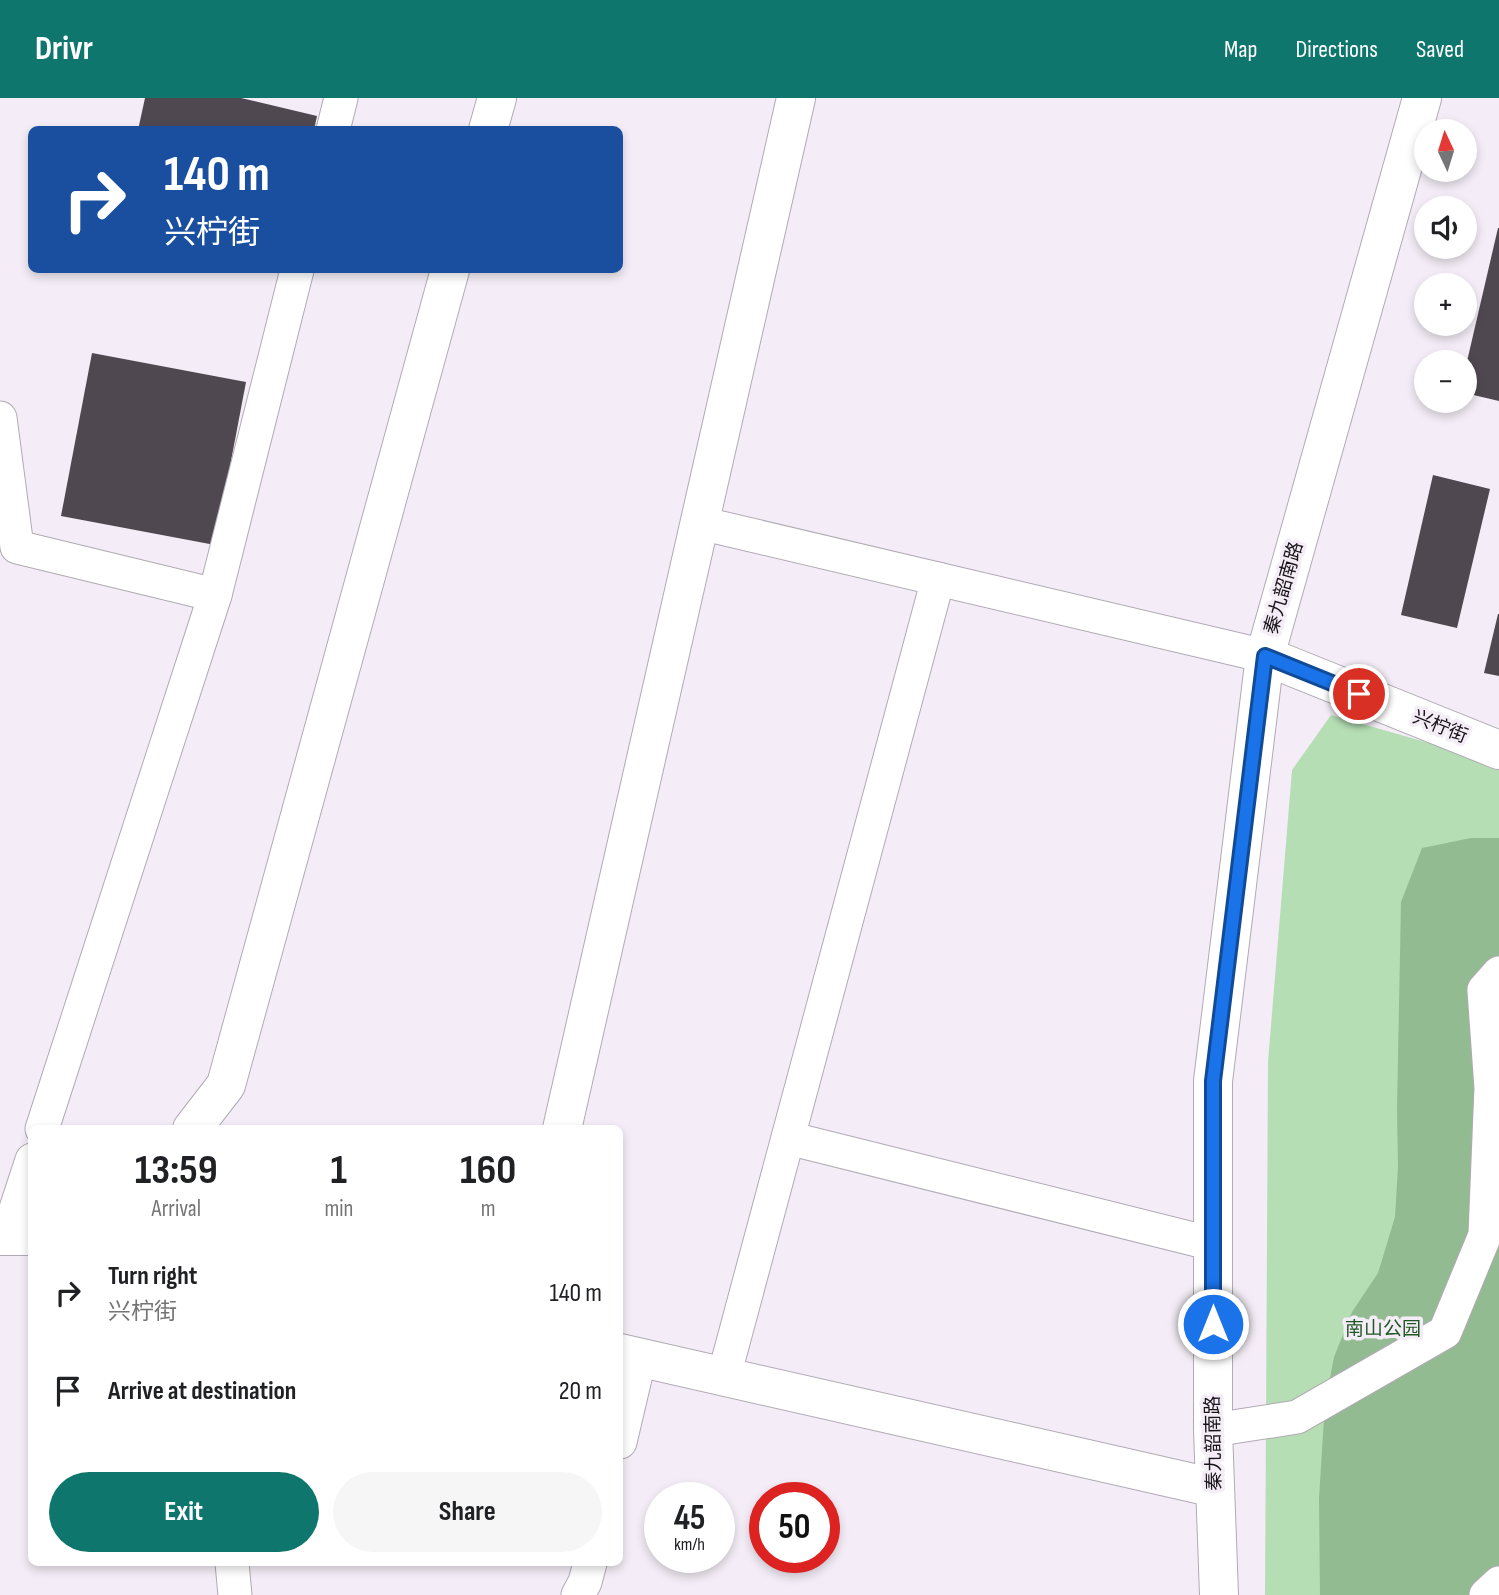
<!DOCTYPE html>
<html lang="en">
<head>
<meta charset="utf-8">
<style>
	:root { --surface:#fff; --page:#f6f6f6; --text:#202124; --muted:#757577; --accent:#0f766e }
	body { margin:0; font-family:"Sofia Sans Condensed","Noto Sans SC",sans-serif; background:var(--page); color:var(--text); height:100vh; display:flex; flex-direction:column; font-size:26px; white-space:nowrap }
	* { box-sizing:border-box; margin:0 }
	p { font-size:23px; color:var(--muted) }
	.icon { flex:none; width:38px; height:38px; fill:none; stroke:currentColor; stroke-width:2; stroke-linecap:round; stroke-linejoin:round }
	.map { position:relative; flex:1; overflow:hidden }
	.drawer { position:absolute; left:28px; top:1027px; width:595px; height:441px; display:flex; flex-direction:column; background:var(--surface); border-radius:10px; box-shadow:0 4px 10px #0003 }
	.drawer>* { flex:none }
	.guide { position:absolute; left:28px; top:28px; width:595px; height:147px; border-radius:10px; box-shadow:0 4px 10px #0003; background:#1a4fa0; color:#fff; overflow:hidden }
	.needle { width:46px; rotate:356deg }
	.fabs { position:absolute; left:1414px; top:21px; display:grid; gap:14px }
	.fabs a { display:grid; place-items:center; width:63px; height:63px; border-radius:50%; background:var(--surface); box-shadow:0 4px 10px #0003; font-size:35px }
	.speed { position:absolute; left:644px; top:1384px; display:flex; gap:14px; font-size:35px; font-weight:700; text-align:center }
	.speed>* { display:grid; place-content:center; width:91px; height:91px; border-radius:50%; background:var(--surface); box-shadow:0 4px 10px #0003; line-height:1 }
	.speed small { font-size:18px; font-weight:400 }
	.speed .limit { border:10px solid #d22; background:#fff; color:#111 }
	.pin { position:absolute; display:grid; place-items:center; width:60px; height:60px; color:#fff; margin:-30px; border:4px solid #fff; border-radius:50%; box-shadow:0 2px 7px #0007 }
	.me { position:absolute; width:77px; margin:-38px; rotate:0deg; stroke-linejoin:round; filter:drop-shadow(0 0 5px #0008) }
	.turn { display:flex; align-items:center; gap:24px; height:147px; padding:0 21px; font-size:32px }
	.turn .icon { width:91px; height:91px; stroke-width:2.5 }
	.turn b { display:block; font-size:49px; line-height:60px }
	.eta { display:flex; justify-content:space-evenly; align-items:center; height:119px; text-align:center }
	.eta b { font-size:42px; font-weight:700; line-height:49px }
	.primary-button { display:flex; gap:14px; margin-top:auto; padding:14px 21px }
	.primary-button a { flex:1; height:80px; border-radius:42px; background:var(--accent); color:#fff; font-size:28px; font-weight:700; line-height:80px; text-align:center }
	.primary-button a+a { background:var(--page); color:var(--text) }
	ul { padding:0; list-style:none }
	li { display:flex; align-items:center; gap:21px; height:98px; padding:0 21px }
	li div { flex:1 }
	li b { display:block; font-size:26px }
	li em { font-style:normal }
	header { display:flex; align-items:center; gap:42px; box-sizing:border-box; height:98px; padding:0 35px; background:var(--accent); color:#fff }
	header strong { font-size:33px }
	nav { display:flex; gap:38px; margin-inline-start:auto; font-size:24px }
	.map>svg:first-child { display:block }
	.green { fill:#b5deb4 }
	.forest { fill:#93bb92 }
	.building { fill:#4f4850 }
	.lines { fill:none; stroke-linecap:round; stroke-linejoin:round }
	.street-casing { stroke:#b1aab4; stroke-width:35 }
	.secondary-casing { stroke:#b1aab4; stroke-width:40 }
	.street { stroke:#fff; stroke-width:33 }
	.secondary { stroke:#fff; stroke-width:38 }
	.route-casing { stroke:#114b97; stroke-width:18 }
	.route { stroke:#1a73e8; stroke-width:12 }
	.labels { text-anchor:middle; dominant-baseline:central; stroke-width:7; stroke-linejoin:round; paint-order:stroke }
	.street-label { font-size:19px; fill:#171418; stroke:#f4edf7 }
	.park-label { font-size:19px; fill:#1f5822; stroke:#f4edf7 }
</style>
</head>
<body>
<header>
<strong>Drivr</strong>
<nav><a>Map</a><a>Directions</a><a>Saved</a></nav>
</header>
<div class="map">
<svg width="1499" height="1497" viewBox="0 0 1499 1497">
	<rect width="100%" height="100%" fill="#f4edf7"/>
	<path class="green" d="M1331 617 1499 665V1497H1265L1268 964 1292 672Z"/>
	<path class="forest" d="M1471 740H1499V1497H1320L1319 1401 1322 1352 1325 1306 1334 1259 1352 1214 1378 1175 1395 1119 1398 1069 1397 1011 1401 804 1422 750Z"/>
	<g class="building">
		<path d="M145 0H241L317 18 314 32H138Z"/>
		<path d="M1498 130H1499V303L1465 295V272Z"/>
		<path d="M92 255 246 284 215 447 61 418Z"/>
		<path d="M1433 377 1490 391 1457 530 1401 517Z"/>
		<path d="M1498 516H1499V578L1484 575Z"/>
	</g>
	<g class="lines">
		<g class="street-casing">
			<g id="street">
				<path d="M333 32 341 0"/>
				<path d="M0 320 17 449 215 497"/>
				<path d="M700 425 1265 558"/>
				<path d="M42 1031 215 497 297 172"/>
				<path d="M788 1040 1213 1146"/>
				<path d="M7 1138 32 1062"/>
				<path d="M724 1278 938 481"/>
				<path d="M1213 1332 1297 1319 1445 1234 1485 1137 1491 990 1484 892 1499 875"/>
				<path d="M620 1344 640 1259"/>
				<path d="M232 1465 235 1497"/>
				<path d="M578 1497 585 1484 590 1465"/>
				<path d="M1486 1497 1499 1485"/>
			</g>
		</g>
		<g class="secondary-casing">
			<g id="secondary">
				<path d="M488 32 497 0"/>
				<path d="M1265 558 1499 652"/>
				<path d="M192 1031 226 987 450 172"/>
				<path d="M562 1031 796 0"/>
				<path d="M0 1138H32"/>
				<path d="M620 1255 1215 1390"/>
				<path d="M1219 1497 1213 1332V983L1265 558 1422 0"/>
			</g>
		</g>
		<use href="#street" class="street"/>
		<use href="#secondary" class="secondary"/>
	</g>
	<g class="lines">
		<g class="route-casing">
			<path id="route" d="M1213 1226V983L1265 558 1359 596"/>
		</g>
		<use href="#route" class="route"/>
	</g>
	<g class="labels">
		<g class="street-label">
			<text transform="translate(1284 490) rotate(-74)">秦九韶南路</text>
			<text transform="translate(1440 629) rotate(22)">兴柠街</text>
			<text transform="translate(1214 1345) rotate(-91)">秦九韶南路</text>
		</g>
		<g class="park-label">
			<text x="1383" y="1231">南山公园</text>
		</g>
	</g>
</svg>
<div class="fabs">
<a><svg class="needle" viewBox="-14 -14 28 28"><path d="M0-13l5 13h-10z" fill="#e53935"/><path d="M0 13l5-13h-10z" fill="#757577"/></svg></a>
<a><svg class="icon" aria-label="sound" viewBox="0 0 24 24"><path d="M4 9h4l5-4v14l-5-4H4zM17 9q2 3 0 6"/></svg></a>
<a>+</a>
<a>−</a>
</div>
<div class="speed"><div>45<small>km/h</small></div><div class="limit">50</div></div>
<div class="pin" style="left:1359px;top:596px;background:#d93025"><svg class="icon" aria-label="arrive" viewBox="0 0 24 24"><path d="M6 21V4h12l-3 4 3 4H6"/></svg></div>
<svg class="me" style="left:1213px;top:1226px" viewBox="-20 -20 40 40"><circle r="17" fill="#1a73e8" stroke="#fff" stroke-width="3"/><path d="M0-11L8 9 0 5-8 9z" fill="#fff"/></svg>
<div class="guide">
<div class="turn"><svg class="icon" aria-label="right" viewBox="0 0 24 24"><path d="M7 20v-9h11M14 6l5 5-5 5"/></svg><div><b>140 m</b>兴柠街</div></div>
</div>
<section class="drawer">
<div class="eta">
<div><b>13:59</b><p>Arrival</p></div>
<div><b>1</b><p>min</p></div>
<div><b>160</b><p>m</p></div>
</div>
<ul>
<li><svg class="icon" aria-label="right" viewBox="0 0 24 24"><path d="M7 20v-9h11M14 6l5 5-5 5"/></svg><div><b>Turn right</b><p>兴柠街</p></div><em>140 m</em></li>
<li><svg class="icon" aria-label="arrive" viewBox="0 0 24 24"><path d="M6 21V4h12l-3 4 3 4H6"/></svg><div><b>Arrive at destination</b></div><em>20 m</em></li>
</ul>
<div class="primary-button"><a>Exit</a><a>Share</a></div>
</section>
</div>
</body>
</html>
